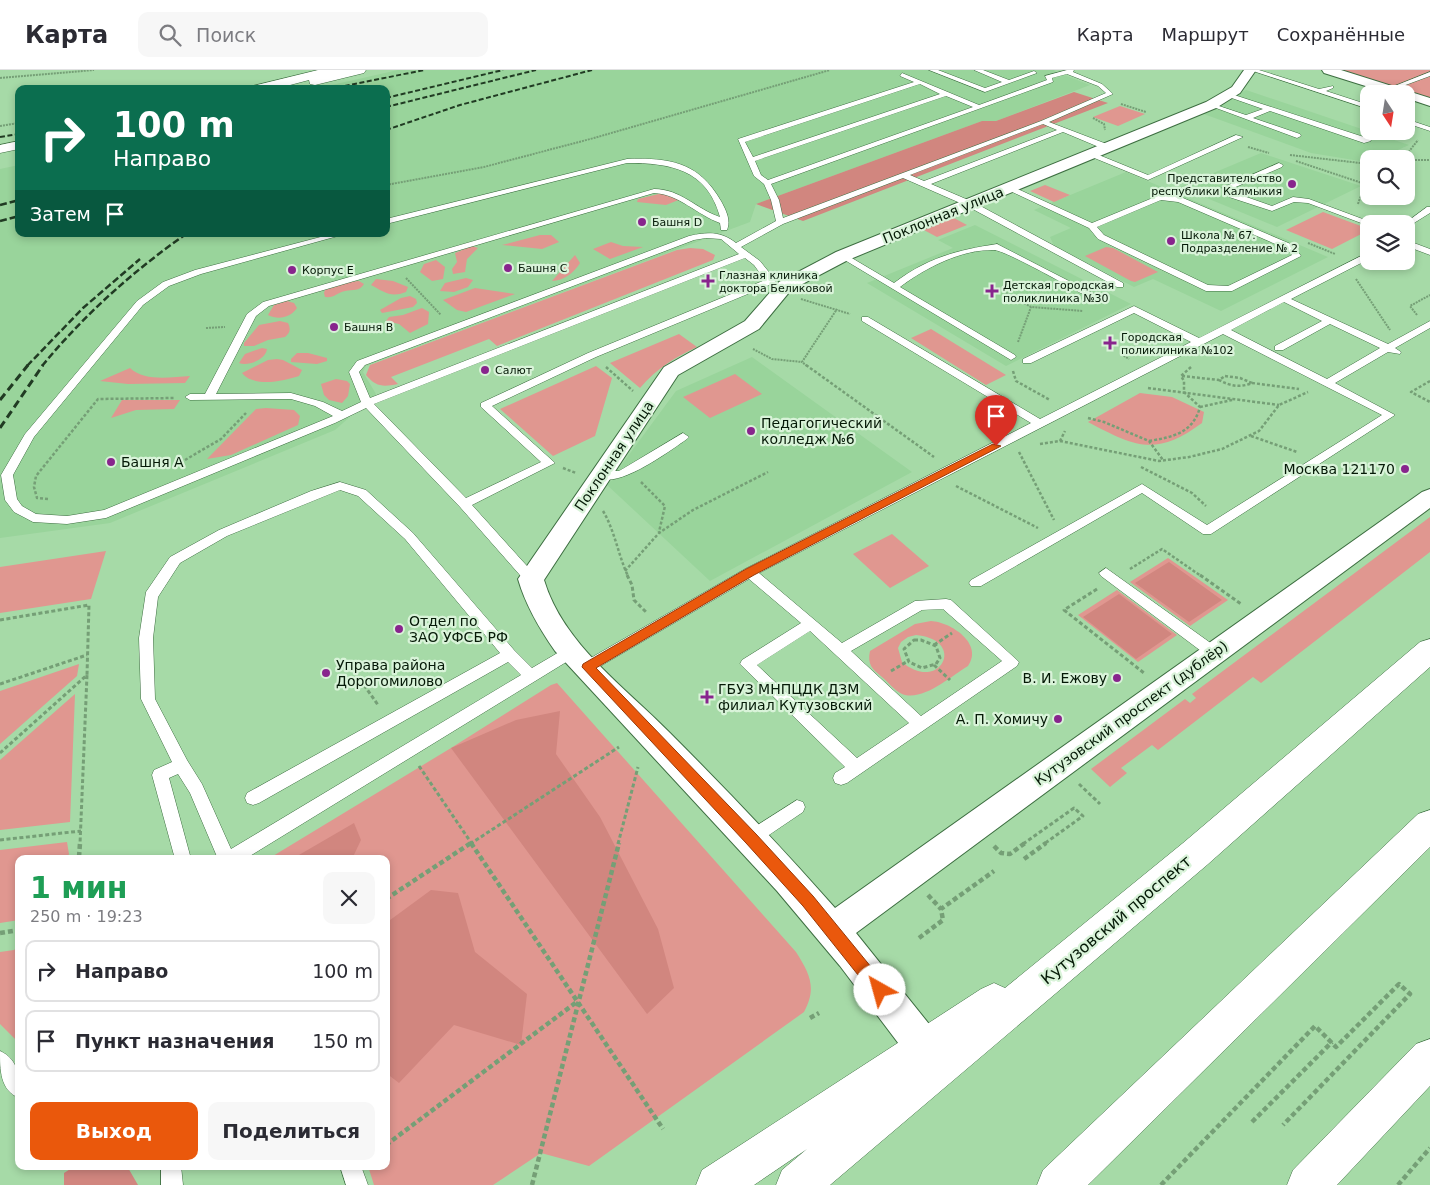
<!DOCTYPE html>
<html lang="ru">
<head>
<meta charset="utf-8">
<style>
	:root { --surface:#fff; --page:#f7f7f7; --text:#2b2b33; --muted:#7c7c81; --line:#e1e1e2; --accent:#ea580c }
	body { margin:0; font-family:"DejaVu Sans",sans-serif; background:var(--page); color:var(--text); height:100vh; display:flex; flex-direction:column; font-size:19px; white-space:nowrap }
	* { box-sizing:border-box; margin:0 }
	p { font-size:16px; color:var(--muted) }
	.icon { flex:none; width:28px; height:28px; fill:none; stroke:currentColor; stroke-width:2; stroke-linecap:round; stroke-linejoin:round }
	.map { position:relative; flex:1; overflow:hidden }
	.panel { position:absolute; left:15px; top:785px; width:375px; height:315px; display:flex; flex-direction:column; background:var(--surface); border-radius:10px; box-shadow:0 2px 8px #0003 }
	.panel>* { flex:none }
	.hud { position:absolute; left:15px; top:15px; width:375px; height:152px; border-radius:10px; box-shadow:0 2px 8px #0003; background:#0b6e4f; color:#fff; overflow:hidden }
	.needle { width:32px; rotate:168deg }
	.fabs { position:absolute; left:1360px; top:15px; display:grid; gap:10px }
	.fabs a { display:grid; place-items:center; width:55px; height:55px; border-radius:10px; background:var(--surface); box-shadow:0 2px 8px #0003; font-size:25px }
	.pin { position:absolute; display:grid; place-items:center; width:42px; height:42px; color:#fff; margin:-51px -21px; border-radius:50% 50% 50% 0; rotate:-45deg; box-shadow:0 0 5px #0007 }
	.pin .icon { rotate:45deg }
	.me { position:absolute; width:55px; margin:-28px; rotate:322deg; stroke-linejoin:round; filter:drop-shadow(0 0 4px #0008) }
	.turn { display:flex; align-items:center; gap:18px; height:105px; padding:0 15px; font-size:22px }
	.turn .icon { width:65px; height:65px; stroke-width:2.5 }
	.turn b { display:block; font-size:35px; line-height:42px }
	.then { display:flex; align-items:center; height:48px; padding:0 15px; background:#0003; gap:10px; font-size:19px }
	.round { display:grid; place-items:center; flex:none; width:52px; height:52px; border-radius:10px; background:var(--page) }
	.head { display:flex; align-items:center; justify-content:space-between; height:85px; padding:0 15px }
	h1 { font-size:30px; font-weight:800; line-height:38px; color:#1e9e55 }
	.cta { display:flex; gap:10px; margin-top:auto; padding:10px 15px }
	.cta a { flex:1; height:58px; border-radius:10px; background:var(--accent); color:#fff; font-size:20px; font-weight:800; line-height:58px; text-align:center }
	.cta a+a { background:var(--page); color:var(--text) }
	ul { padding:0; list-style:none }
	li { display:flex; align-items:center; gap:15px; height:62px; margin:0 10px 8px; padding:0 5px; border:2px solid var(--line); border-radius:10px }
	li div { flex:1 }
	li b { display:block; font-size:19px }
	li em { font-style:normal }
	header { display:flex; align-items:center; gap:30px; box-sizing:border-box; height:70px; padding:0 25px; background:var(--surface); border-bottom:1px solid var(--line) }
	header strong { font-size:24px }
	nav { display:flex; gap:28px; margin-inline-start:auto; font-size:18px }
	.search { width:350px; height:45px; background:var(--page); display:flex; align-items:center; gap:12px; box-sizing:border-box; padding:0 18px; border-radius:10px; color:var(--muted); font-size:19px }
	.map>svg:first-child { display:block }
	.built { fill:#99d49b }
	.green { fill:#e09790; fill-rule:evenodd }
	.forest { fill:#d1867f }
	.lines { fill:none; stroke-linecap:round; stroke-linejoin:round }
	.lane-casing { stroke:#3d6e41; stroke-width:1 }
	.street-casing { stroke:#3d6e41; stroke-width:2 }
	.secondary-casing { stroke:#3d6e41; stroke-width:1 }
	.primary-casing { stroke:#3d6e41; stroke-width:1 }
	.path-far3 { stroke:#759f76; stroke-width:2; stroke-dasharray:2 1; stroke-linecap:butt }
	.path-far2 { stroke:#759f76; stroke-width:2.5; stroke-dasharray:3 2; stroke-linecap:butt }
	.path-far1 { stroke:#759f76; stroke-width:3; stroke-dasharray:4 2.5; stroke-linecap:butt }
	.path { stroke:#759f76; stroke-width:4.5; stroke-dasharray:5 3; stroke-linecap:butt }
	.lane { fill:#fff; fill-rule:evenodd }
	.street { fill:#fff; fill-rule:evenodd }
	.secondary { fill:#fff; fill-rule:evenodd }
	.primary { fill:#fff; fill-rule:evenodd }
	.rail-far2 { stroke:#213b23; stroke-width:2; stroke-dasharray:5 2.5; stroke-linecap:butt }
	.rail-far1 { stroke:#213b23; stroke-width:2.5; stroke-dasharray:7 3; stroke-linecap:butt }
	.rail { stroke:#213b23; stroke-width:3; stroke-dasharray:8 4.5; stroke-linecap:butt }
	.route { fill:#ea580c; stroke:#983908 }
	.poi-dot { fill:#88258d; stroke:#d9f3d9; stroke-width:2 }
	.labels { text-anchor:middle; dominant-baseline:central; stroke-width:4.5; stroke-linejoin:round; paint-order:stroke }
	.far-poi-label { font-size:11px; fill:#051907; stroke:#d9f3d9; text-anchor:start }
	.street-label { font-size:14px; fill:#051907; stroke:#d9f3d9 }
	.poi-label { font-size:14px; fill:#051907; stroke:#d9f3d9; text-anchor:start }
	.near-street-label { font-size:16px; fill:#051907; stroke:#d9f3d9 }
</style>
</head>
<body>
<header>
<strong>Карта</strong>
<div class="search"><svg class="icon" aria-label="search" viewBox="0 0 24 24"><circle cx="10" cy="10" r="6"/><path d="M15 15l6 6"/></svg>Поиск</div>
<nav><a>Карта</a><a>Маршрут</a><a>Сохранённые</a></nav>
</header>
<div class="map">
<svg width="1430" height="1115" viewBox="0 0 1430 1115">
	<rect width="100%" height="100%" fill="#a6daa7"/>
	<g class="built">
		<path d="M398 0H1055L1054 1 1090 15 996 51H982L756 134 750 152 366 296 363 302 376 324 335 360 110 453 0 468V99L19 95V164H386V19H314Z"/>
		<path d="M1246 20 1409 75 1382 87 1360 91 1311 83 1201 43Z"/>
		<path d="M1261 83 1361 116 1277 157 1180 117Z"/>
		<path d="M1126 102 1328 187 1221 241 1153 209 1134 217 1054 176 1050 167 1071 158 1034 140Z"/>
		<path d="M975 155 1131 234 1006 296 867 213 953 178 938 170Z"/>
		<path d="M752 287 912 402 710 511 606 414 621 405 617 401 676 321Z"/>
	</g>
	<g class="green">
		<path d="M1339 0H1430V28Z"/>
		<path d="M1120 36 1145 44 1118 56 1093 47Z"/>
		<path d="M1045 115 1070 125 1054 132 1030 121Z"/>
		<path d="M667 122 681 129 666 135 637 132 638 129Z"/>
		<path d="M1323 142 1369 159V160L1332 179 1286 160Z"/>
		<path d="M952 147 967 155 937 167 922 159Z"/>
		<path d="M540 165H551L559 172 542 179 502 175Z"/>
		<path d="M611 172 623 176 643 177 610 189 593 179Z"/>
		<path d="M472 176 478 178 467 189 465 202 453 204 452 199 457 192 455 183Z"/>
		<path d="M1106 177 1113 178 1158 202 1135 212 1131 211 1085 186Z"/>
		<path d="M690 178 703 179 715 185 713 190 497 276 489 269 391 307 398 314C383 317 376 317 366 305L370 295 677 180Z"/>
		<path d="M575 185 580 193C575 202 563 211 552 211Z"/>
		<path d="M436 190 445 197 443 209 432 211 420 202 424 194Z"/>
		<path d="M466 208 473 210 468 217 454 222 440 221 445 213Z"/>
		<path d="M376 209 393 211 408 217 406 222C391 228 384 222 371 215Z"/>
		<path d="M359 211 364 214C359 222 353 219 345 221 336 223 335 228 325 227L324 223 325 220 349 212Z"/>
		<path d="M475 218 515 224 466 242 457 240 443 230Z"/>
		<path d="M410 226 416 229 417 233 413 237 382 243 380 240 401 228Z"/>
		<path d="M287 231 294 233 297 238C290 248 278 250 268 245L274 235Z"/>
		<path d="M422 238 429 242 428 254 410 263 399 254 386 251 389 247 403 245Z"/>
		<path d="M280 251 288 253C291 259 290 263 285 267L268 270 254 276H244V273L259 255Z"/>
		<path d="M931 259 1006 305 986 315 911 268Z"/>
		<path d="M679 264 697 277C674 288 657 298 640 318L610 293Z"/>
		<path d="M262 278 267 279C266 289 248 297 239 293L245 284Z"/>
		<path d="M297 283H308L327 288V291L317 294 291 292V289Z"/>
		<path d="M277 289 283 290 302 300 299 306C284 311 254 318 242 303L268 290Z"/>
		<path d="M596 296 612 308 595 366 553 386 500 339Z"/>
		<path d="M130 298C145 312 171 307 190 306L185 313 128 314 100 311Z"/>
		<path d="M735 304 762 324 710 348 683 327Z"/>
		<path d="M336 309 347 311 350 314 348 326 342 333 329 330 324 325 321 314Z"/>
		<path d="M1140 323 1172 327 1204 342 1202 353C1156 387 1135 377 1088 352Z"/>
		<path d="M122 330H180L174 339 136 340 111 348Z"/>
		<path d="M266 338 294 340 300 346 298 355 231 385 207 389 256 339Z"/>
		<path d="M1430 447V482L1261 613 1253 607 1158 680 1152 675 1121 698 1127 703 1110 717 1091 699 1185 629 1190 633 1196 628 1192 624Z"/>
		<path d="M892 464 929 496 890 518 853 484Z"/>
		<path d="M106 481 91 529 0 543V497Z"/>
		<path d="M1168 488 1228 530 1190 556 1130 512Z"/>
		<path d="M1117 520 1177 565 1138 592 1078 545Z"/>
		<path d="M931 551C951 552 984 574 968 596 951 606 923 632 902 624 895 621 888 612 882 607 872 599 867 594 870 581L915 554ZM916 565C968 570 940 624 902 592L898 578 901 572 908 567Z"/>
		<path d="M79 594 77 606 0 674V621Z"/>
		<path d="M557 613 796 882C810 904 817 918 804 942L589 1096 541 1083 493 1115H374L368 1096H386V789H268L451 678 551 615Z"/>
		<path d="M75 624 70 752 0 760V690Z"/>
		<path d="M67 772 69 784 66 789H19V850L0 853V780Z"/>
		<path d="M19 876V973L0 954V882L14 880Z"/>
	</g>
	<g class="forest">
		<path d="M1074 22 1108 33 803 151 756 134 982 51H996Z"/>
		<path d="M1169 492 1222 530 1189 552 1135 513Z"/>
		<path d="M1119 524 1172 564 1136 589 1083 547Z"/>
		<path d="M560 641 556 684 600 747 658 859 674 918 647 944 451 678 516 650Z"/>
		<path d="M354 753 361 770 352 789H292Z"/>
		<path d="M431 820 458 823 475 882 527 924 521 975 454 955 399 1013 386 1003V853Z"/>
		<path d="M75 1096H127L138 1115H64V1103Z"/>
	</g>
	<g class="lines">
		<g class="lane-casing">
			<g id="lane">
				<path d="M929 0H938L985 18 1002 12 974 0H983L1009 10 1034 1 1037 3 985 22Z"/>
				<path d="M1067 0H1074L1073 2 1102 14 1113 24 1049 52 1112 76V80H1106L1063 62 931 114 973 132 1123 213V217H1117L967 136 903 108 783 154 741 177 760 191 776 211 774 213 596 287 492 336 555 393 472 435 536 506 538 509 536 512H526L460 437 366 338 335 353 106 448 67 454 33 452 14 442 5 430 1 405 25 364 137 231 163 212 195 200 332 164H345L201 204 169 216 143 235 34 367 13 405 17 429 22 436 36 444 67 446 104 440 333 346 315 336 291 329 190 330 185 327 190 324H205L247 244 263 232 654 119C681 119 696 139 720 147 707 99 670 93 627 93L386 154V149L627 89C669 88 698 91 721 131 726 140 731 150 727 160H721L720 153C697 145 679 124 654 123L269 236 256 246 216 324 291 323 323 332 342 341 361 332 349 302 357 291 689 166C707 162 721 161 736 173L776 151 771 130 764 114 754 106 738 69 914 12 900 6 902 3 979 35 1047 10 1045 6ZM1067 4 1098 16 1106 23 1041 51 783 148 779 130 771 114 1053 12 1052 8ZM920 14 940 24 753 87 745 72ZM946 26 973 37 768 110 761 105 755 91ZM1043 54 1057 60 924 111 910 105ZM706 168 721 169 739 184 370 328 359 302 365 295 694 170ZM745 188 754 195 765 210 588 283 481 333V337L541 392 466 428 374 334Z"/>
				<path d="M1250 0H1259L1319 19 1333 16V18L1326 21 1369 35V39Z"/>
				<path d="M1430 2V6L1392 20 1387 19Z"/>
				<path d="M1228 23 1370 69 1371 71 1364 73 1270 41 1253 48 1300 64 1301 66 1297 68 1208 35 1213 34 1246 45 1263 39 1226 26Z"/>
				<path d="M1406 49 1430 57V61L1406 53Z"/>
				<path d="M1236 65 1243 67 1148 110 1087 85 1094 83 1148 105Z"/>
				<path d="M1279 93 1283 95 1282 97 1231 119 1235 123 1272 136 1293 127 1309 129 1376 154H1369V156L1308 133 1294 132 1272 141 1229 127 1222 118Z"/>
				<path d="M1011 116 1092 153 1160 125 1183 128 1293 175 1301 186 1232 221H1206L1098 169 1089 158 1008 120V116ZM1161 130 1178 132 1287 179 1292 185 1228 216 1208 215 1104 165 1097 157Z"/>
				<path d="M1427 137H1430V143L1406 158V154H1404Z"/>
				<path d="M1406 170 1430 179V185L1406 176Z"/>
				<path d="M997 174 1098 226 1090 228C1075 220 1005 180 994 180 962 179 925 198 900 217L1015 285 1016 287 1011 290 838 186 845 184 894 213C927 188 957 180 997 174Z"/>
				<path d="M1369 182V189L1291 229 1388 274 1430 251V258L1395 278 1401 282 1400 284 1388 282 1335 313 1395 345 1211 464H1203L1142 423 981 516H971L969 513 971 510 1142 414 1207 455 1382 345 1223 264 759 503 842 573 915 531 946 529 951 530 1019 592 1017 596 847 713 841 715 835 713 833 708 835 703 845 697 740 594 742 590 801 553 749 509 592 601H582L580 597 582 593 745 499 1031 353 862 251V247H868L1040 349 1191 272 1134 243 1031 293H1023V289L1134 236 1199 268ZM1284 232 1322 251 1275 276V280H1283L1330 254 1380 278 1327 309 1231 260ZM943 539 1002 591 921 646 851 581 922 540ZM810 561 909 653 857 688 757 595Z"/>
				<path d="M683 363 689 367 687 369C671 380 612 424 596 405L602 401H619Z"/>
				<path d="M340 412 366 420 413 463 514 580 532 598 566 578H576L578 582 576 586 245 789H218L190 723 178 704 169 708 191 789H175L152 705 154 700 172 692 141 629 139 568 146 522 170 487 219 460 311 421ZM340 420 358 426 405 469 500 583 247 723 245 728 247 733 253 735 259 733 508 592 521 605 231 779 202 714 187 690 155 629 153 568 158 527 180 493 227 466Z"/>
				<path d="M1106 498 1219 579 1221 583 1219 587H1209L1101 506 1099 503Z"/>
				<path d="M797 730 803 732 805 737 803 742 757 773 751 776 745 773 743 768 745 763Z"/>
				<path d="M0 981C20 990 19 1009 19 1028 0 1020 0 1000 0 981Z"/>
				<path d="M161 1096H181L183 1115H161Z"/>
				<path d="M340 1096H361L368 1115H346Z"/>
			</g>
		</g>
		<g class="street-casing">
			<g id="street">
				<path d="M1244 0H1256L1240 23 1216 38 848 190 791 220 759 259 678 305 544 510C563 574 625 617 670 663 727 720 782 778 835 838L1422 422 1430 419V438L856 863 937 964 942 977 937 990 924 995 911 990 840 896 777 821 555 581C539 558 526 536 518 509L664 297 745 251 779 212 836 182 1206 32 1232 17Z"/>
				<path d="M1322 0H1341L1430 28V36L1406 28V24H1391L1324 3Z"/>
			</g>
		</g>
		<g class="secondary-casing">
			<g id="secondary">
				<path d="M318 0H366L364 3 315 15 310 14 309 10 275 19H252L253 16Z"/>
				<path d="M19 71V79L0 83V75Z"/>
			</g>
		</g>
		<g class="primary-casing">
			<g id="primary">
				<path d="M1430 569V597L1207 795 830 1115H776L782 1100 807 1079 754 1115H696L702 1100 981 919 994 913 1005 918 1183 773 1420 572Z"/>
				<path d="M1430 740V777L1088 1115H1037L1043 1100 1418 744Z"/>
				<path d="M1430 969V1016L1337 1115H1287L1293 1100 1416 974Z"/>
			</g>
		</g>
		<g class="path-far3">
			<path d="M0 8 94 0"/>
			<path d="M1121 34 1146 42"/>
			<path d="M1093 48 1104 54 1105 60"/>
			<path d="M0 56 19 53"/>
			<path d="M1248 77 1269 83"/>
			<path d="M1290 85 1369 94"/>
			<path d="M1403 89 1418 70"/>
			<path d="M1406 90H1430"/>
			<path d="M1296 91 1368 115"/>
			<path d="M386 115 484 97 594 68 830 0"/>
			<path d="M1358 134C1361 123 1368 116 1369 105"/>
			<path d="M1308 173 1335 184"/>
			<path d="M406 208 441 245"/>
			<path d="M1356 209 1390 260"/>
			<path d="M1006 223 1031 237 1083 241"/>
			<path d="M801 229 850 244"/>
			<path d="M1417 245 1410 236 1430 225"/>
			<path d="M206 258 225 257"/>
			<path d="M1018 272 1031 237"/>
			<path d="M753 279 772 289 802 292"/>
			<path d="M1121 284 1129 289"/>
			<path d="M807 296 802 292 837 239"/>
		</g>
		<g class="path-far2">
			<path d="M806 295 934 387"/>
			<path d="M606 297 633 321"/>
			<path d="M1013 301 1016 311 1050 330"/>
			<path d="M1182 306 1219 310"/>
			<path d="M1225 306 1240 308 1252 313C1240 318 1230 316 1219 310Z"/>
			<path d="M1430 311 1411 322 1430 332"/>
			<path d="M1252 313 1299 319"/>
			<path d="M1148 318 1279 335"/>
			<path d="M1200 337 1232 330"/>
			<path d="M1088 348 1104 352 1149 371 1163 390"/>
			<path d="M1251 366 1297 382"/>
			<path d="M1060 371 1159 391 1189 387 1222 379 1259 361 1279 335 1308 322"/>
			<path d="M1149 371C1173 367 1193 363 1200 337L1184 322V311L1181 306 1191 297"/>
			<path d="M1040 374 1060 371 1065 361"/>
			<path d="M1019 382 1054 450"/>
			<path d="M185 390 221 369 246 343"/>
			<path d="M1141 397 1192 423 1206 436"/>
			<path d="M563 398 576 403"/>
			<path d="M641 412 665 436 659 462"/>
			<path d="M956 416 1038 458"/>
			<path d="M48 429 37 428 34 417 36 406 98 329 175 328"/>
			<path d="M603 441C615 461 618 485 628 506"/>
			<path d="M1130 499 1162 479 1201 506"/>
			<path d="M625 501 659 463 693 440 768 402"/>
		</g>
		<g class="path-far1">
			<path d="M627 505 632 515 634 530 646 542"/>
			<path d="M1200 505 1241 534"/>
			<path d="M1097 519 1064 540 1144 603"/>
			<path d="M0 550 89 535 87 605"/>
			<path d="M914 570H921L936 576 940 588 936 594 922 598 909 592 904 579Z"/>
			<path d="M934 575 952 563"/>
			<path d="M934 595 950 610"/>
			<path d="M891 601 908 591"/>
			<path d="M0 614 87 585"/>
			<path d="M364 615 378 635"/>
			<path d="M0 683 87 605 80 774"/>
			<path d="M419 696 472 774"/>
			<path d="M1079 714 1100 734"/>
			<path d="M0 770 81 761"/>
			<path d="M470 774 619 677"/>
			<path d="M618 774 638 697"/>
			<path d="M1023 774 1074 738 1083 746 1044 774"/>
		</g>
		<g class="path">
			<path d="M471 773 663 1059"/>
			<path d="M994 776 1001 783 1010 784 1025 773"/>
			<path d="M79 787 80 773"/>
			<path d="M78 789 79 787 81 789"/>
			<path d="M1024 789 1046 773"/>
			<path d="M928 825 941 839"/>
			<path d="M386 829 471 773"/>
			<path d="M0 863 19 860"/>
			<path d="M919 868 943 850 941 839 994 801"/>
			<path d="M810 948 819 943"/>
			<path d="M1252 1052 1332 972"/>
			<path d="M386 1075 578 931"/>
			<path d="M532 1115 619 773"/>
			<path d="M1161 1115 1315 956 1336 977 1399 914 1410 924 1283 1055"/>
			<path d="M1398 1115 1430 1078"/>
		</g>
		<use href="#lane" class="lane"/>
		<use href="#street" class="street"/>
		<use href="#secondary" class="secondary"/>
		<use href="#primary" class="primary"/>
		<g class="rail-far2">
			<path d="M330 19 424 0"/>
			<path d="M386 28 503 0"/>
			<path d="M386 37 536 0"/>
			<path d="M386 60 460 35 592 0"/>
			<path d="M0 67 19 64"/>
			<path d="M17 131 19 130"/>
		</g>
		<g class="rail-far1">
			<path d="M0 135 19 130"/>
			<path d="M0 151 19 146"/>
			<path d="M27 296 83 238 140 189"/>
			<path d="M42 296C84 245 132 202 186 164"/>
		</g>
		<g class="rail">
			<path d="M0 330 28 295"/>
			<path d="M0 358 43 295"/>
		</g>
	</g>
	<path class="route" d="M993 374 1001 376 754 505 596 598 756 764 813 826 885 914 887 920 885 925 880 928 874 925 803 836 746 773 582 597 583 594 746 499Z"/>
	<g class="poi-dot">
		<circle cx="1292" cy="114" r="5"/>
		<circle cx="642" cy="152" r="5"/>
		<circle cx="1171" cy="171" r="5"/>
		<circle cx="508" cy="198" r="5"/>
		<circle cx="292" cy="200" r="5"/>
		<path d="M705.5 203.5h5v5h5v5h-5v5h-5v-5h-5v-5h5z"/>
		<path d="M989.5 213.5h5v5h5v5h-5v5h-5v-5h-5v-5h5z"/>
		<circle cx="334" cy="257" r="5"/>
		<path d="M1107.5 265.5h5v5h5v5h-5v5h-5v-5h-5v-5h5z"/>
		<circle cx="485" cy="300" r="5"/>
		<circle cx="751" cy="361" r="5"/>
		<circle cx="111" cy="392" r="5"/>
		<circle cx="1405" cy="399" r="5"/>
		<circle cx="399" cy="559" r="5"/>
		<circle cx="326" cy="603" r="5"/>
		<circle cx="1117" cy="608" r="5"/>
		<path d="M704.5 619.5h5v5h5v5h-5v5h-5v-5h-5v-5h5z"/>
		<circle cx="1058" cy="649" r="5"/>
	</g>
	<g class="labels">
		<g class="far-poi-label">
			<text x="1282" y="108" text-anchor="end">Представительство<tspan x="1282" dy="13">республики Калмыкия</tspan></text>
			<text x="652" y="152">Башня D</text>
			<text x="1181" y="165">Школа № 67.<tspan x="1181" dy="13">Подразделение № 2</tspan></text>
			<text x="518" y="198">Башня C</text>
			<text x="302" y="200">Корпус E</text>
			<text x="719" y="205">Глазная клиника<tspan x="719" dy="13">доктора Беликовой</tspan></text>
			<text x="1003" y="215">Детская городская<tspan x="1003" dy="13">поликлиника №30</tspan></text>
			<text x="344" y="257">Башня B</text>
			<text x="1121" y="267">Городская<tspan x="1121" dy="13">поликлиника №102</tspan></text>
			<text x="495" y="300">Салют</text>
		</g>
		<g class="street-label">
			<text transform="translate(943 145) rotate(-22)">Поклонная улица</text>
			<text transform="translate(614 386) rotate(-56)">Поклонная улица</text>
			<text transform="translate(1131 643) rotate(-36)">Кутузовский проспект (дублёр)</text>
		</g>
		<g class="poi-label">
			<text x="761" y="353">Педагогический<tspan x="761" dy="16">колледж №6</tspan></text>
			<text x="121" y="392">Башня А</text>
			<text x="1395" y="399" text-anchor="end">Москва 121170</text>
			<text x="409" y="551">Отдел по<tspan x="409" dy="16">ЗАО УФСБ РФ</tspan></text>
			<text x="336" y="595">Управа района<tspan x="336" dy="16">Дорогомилово</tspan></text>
			<text x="1107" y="608" text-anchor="end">В. И. Ежову</text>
			<text x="718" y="619">ГБУЗ МНПЦДК ДЗМ<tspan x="718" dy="16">филиал Кутузовский</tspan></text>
			<text x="1048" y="649" text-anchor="end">А. П. Хомичу</text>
		</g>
		<g class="near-street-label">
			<text transform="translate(1116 850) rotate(-40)">Кутузовский проспект</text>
		</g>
	</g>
</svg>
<div class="fabs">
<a><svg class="needle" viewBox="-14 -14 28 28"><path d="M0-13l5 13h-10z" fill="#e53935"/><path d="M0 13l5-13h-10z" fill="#7c7c81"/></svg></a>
<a><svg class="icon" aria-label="search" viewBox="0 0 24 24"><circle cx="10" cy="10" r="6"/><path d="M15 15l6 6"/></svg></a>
<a><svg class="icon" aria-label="layers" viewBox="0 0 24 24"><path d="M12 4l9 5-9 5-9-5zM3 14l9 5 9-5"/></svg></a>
</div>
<div class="pin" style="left:996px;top:376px;background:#d93025"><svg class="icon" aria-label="arrive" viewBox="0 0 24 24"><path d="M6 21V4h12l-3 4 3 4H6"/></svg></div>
<svg class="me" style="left:880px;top:920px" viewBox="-20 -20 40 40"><circle r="19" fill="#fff"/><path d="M0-13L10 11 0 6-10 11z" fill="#ea580c"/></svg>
<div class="hud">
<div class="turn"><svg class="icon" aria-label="right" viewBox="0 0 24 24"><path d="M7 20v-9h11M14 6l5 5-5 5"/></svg><div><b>100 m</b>Направо</div></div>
<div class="then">Затем<svg class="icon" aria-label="arrive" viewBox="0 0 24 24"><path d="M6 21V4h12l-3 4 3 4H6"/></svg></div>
</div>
<section class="panel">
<div class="head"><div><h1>1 мин</h1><p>250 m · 19:23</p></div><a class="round"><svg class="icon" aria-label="close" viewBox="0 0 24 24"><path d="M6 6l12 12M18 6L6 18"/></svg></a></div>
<ul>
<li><svg class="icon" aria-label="right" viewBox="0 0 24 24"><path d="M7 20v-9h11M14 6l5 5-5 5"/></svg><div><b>Направо</b></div><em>100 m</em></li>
<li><svg class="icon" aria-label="arrive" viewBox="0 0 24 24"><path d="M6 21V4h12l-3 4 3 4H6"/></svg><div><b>Пункт назначения</b></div><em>150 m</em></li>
</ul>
<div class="cta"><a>Выход</a><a>Поделиться</a></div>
</section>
</div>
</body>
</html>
